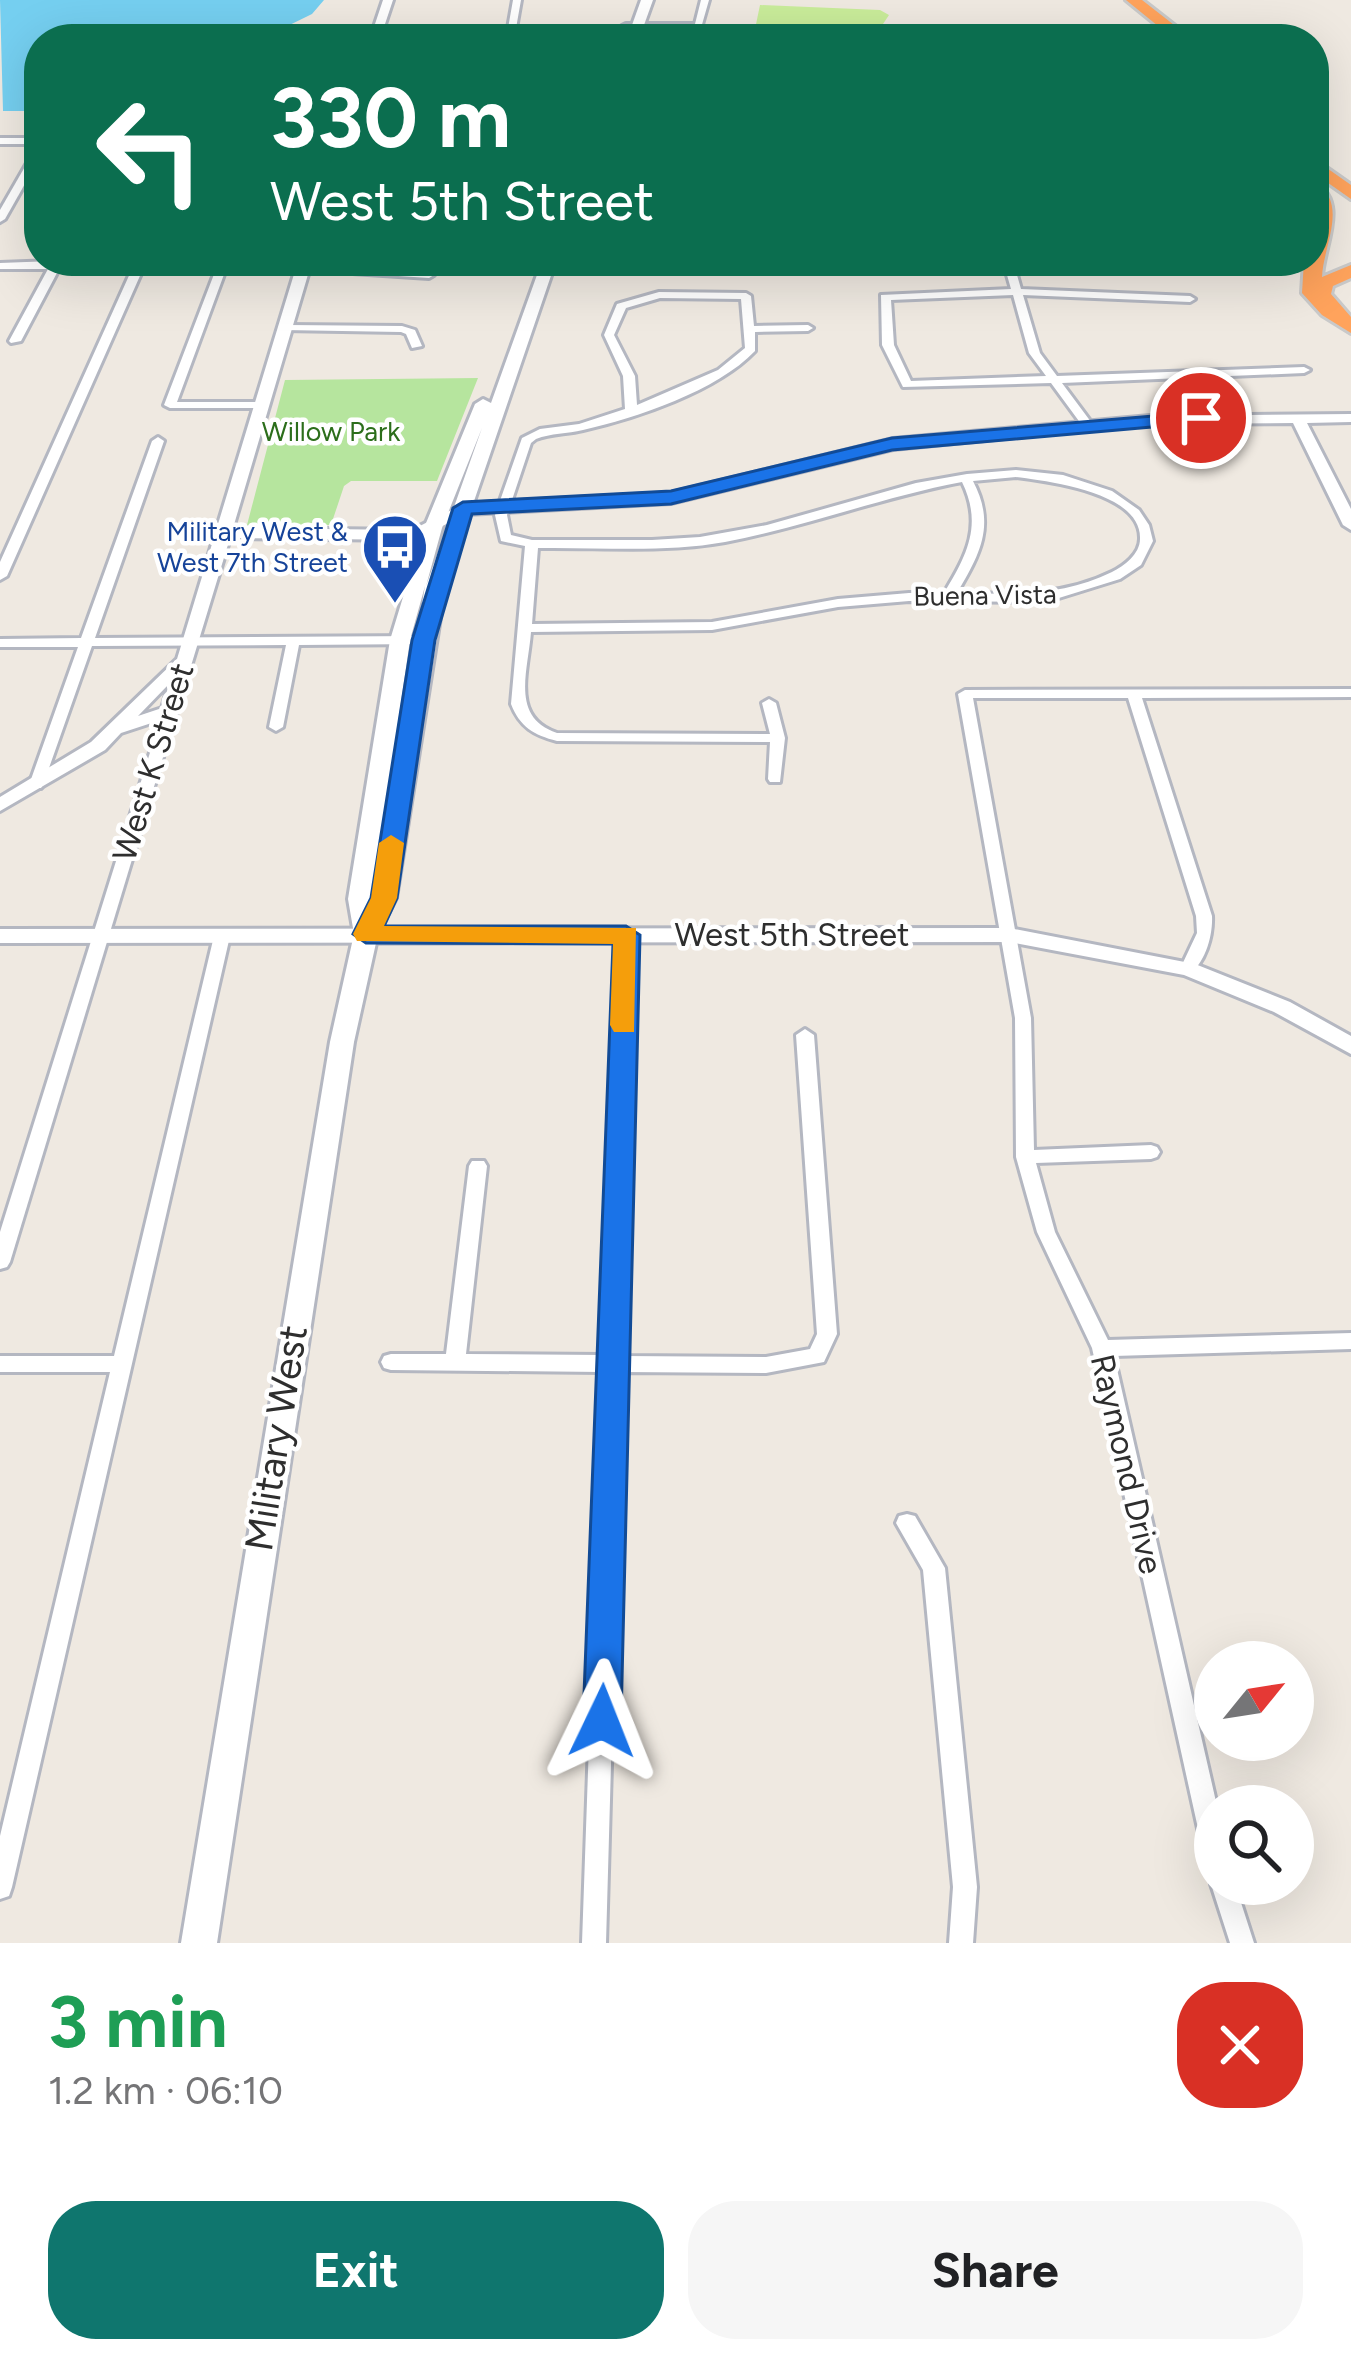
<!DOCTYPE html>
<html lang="en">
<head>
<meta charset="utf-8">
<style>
	:root { --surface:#fff; --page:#f6f6f6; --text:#202124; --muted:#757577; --accent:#0f766e }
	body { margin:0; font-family:Figtree,sans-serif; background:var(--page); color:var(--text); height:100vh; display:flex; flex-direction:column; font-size:45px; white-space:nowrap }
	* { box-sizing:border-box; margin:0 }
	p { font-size:39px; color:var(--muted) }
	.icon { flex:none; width:66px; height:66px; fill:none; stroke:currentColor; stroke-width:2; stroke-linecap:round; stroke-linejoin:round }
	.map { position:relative; height:1943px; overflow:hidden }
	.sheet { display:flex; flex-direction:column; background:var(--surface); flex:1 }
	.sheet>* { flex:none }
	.banner { position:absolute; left:24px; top:24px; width:1305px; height:252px; border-radius:48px; box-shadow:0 12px 48px #0002; background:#0b6e4f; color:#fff; overflow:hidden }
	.needle { width:78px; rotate:60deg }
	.controls { position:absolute; left:1194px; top:1641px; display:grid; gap:24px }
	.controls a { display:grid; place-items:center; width:120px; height:120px; border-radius:50%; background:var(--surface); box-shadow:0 12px 48px #0002; font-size:60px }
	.pin { position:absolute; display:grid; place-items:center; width:102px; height:102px; color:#fff; margin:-51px; border:6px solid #fff; border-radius:50%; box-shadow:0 3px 12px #0007 }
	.me { position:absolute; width:132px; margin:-66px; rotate:2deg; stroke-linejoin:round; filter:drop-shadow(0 0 9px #0008) }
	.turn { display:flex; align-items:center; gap:42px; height:252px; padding:0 48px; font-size:54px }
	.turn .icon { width:156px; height:156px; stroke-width:2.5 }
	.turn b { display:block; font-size:84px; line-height:102px }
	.round { display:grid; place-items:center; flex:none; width:126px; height:126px; border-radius:48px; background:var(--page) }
	.overview { display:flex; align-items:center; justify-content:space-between; height:204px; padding:0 48px }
	h1 { font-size:72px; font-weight:700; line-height:90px; color:#1e9e55 }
	.cta { display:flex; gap:24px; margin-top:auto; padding:24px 48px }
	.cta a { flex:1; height:138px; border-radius:48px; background:var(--accent); color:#fff; font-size:48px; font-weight:700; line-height:138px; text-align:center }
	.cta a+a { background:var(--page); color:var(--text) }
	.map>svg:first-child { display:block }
	.green { fill:#b6e59e }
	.pitch { fill:#c9ec9a }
	.water { fill:#75cff0 }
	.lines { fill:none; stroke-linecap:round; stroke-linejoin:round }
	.minor-casing { stroke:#b4b7c1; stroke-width:6 }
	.tertiary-casing { stroke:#b4b7c1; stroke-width:6 }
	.secondary-casing { stroke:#b4b7c1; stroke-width:6 }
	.motorway-casing { stroke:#c9c9c9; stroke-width:6 }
	.minor { fill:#fff; fill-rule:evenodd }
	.tertiary { fill:#fff; fill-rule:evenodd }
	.secondary { fill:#fff; fill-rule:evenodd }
	.motorway { fill:#ffa35c; fill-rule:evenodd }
	.route { fill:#1a73e8; stroke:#114b97; stroke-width:3 }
	.slow { fill:#f59e0b }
	.labels { text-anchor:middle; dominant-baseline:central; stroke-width:9; stroke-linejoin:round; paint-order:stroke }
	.far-park-label { font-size:27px; fill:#2c6e1b; stroke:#fff }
	.far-transit-label { font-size:27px; fill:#164399; stroke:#fff; text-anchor:end }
	.far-street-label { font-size:27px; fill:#2e2e2e; stroke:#fff }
	.street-label { font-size:33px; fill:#2e2e2e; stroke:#fff }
	.near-street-label { font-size:39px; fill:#2e2e2e; stroke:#fff }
</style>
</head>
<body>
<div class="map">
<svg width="1351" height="1943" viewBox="0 0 1351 1943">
	<rect width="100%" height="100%" fill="#efe9e1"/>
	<path class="green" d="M478 378 437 481H351L344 486 331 525H247L285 380Z"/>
	<path class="pitch" d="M760 5 880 10 889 15 873 39H675L754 34Z"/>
	<path class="water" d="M0 0H324L312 14 261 39H39V111H3Z"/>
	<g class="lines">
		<g class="minor-casing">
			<g id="minor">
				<path d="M513 0H521L515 34 634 32 638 35 634 38 307 39 311 36 507 34Z"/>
				<path d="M701 0H709L701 28H626L622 26 626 24H695Z"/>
				<rect x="0" y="138" width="39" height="6"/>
				<path d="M39 148V159L5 219 0 222V210L34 151Z"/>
				<path d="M53 261 291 263 429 272 434 275 429 278 291 269H226L177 402H263L269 405 263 408H170L164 405 216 269H143L7 576 0 580V562L132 269H59L21 341 11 343 9 341 48 269H0V263Z"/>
				<path d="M1003 261H1013L1021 289 1190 296 1195 299 1190 302 1023 295 1040 353 1057 376 1304 367 1310 370 1304 373 1062 383 1094 426 1088 430 1084 428 1051 383 903 387 882 345 881 295 1011 289ZM1013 295 1029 353 1046 376 911 381 894 345 891 300Z"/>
				<path d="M659 292 746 293 751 296 754 326 808 325 813 328 808 331 755 332V351C717 391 636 418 583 430 567 434 551 433 536 439L531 443 507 515 511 535 532 540H652L700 537 767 525 916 483 967 474 1016 470 1063 475 1112 491 1139 510 1149 525 1153 541 1141 565 1120 579 1046 602 909 601 838 607 712 630 531 632C528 672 510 717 557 733L770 734 762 703 769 699 776 703 785 738 780 782H770L768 779 770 742 557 741C534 735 520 727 511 704L525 546 501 541 495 515 522 438 540 429 579 424 625 409 623 376 604 335 617 304ZM660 298 741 299 745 348 718 370 637 405 635 376 614 335 626 308ZM1016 477C1047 481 1142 492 1140 539 1140 554 1124 566 1112 572 1062 597 1010 594 957 593 980 554 996 525 973 481ZM962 482C983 525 967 555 944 593H909L838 599 712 622 532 624 538 548C600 547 664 553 725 542 805 527 882 497 962 482Z"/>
				<path d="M287 325 402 326 415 330 422 346 412 348 406 334 401 332 283 330V326Z"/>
				<path d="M158 437 164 441 95 638 423 636 430 640 423 644 299 645 283 727 276 731 269 727 286 645 92 646 43 785 41 788H31L29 785 78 647H0V639L81 638 152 441Z"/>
				<path d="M1351 689V697L1142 698 1212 916C1213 936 1205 964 1188 975L1180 969 1197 933 1196 916 1128 698H973L1031 1018 1034 1150 1151 1145 1157 1147 1160 1152 1157 1157 1151 1159 1036 1163 1055 1232 1108 1340 1351 1333V1349L1114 1356 1217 1806 1215 1863 1206 1860 1203 1851 1092 1348 1037 1232 1016 1157 1015 1018 958 694 965 690Z"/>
				<path d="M170 707 177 711 10 1262 7 1267 0 1269V1232L163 711Z"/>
				<path d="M626 930 634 935 623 1356 766 1357 810 1349 817 1334 796 1035 805 1029 814 1035 837 1334 824 1362 766 1373 622 1372 606 1943H582L602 1372 391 1370 384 1368 381 1362 384 1356 391 1354H446L469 1166 472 1161H484L487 1166 466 1354 603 1355 618 935Z"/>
				<path d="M222 931 230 936 12 1887 9 1896 0 1899V1836L110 1372H0V1356H114L214 936Z"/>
				<path d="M907 1514 915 1516 945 1568 977 1887 973 1943H949L953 1887 923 1570 896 1523 899 1516Z"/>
				<path d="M1215 1875V1884H1235L1254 1943H1230L1211 1884Z"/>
			</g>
		</g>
		<g class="tertiary-casing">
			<g id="tertiary">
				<path d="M383 0H393L380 39H370Z"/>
				<path d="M298 261H312L233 528 412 530 463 504 671 493 893 439 1150 416 1351 414V422L1307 423 1351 509V530L1343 525 1293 423 1150 424 893 449 671 503 466 514 415 540 230 538 176 715 121 733 105 750 0 811V797L91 742 177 659ZM169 684 162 708 138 716Z"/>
				<path d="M1009 928 1195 964 1290 1002 1351 1036V1054L1274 1012 1184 975 1009 942 0 943V929Z"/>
			</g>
		</g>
		<g class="secondary-casing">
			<g id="secondary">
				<path d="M641 0H653L639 39H627Z"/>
				<path d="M542 261H556L445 586 396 898 378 934 354 1042 217 1943H181L330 1042 354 934 348 899 390 640 424 528 475 404 483 399 491 403ZM482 428 426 586 442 528ZM425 586 372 898V900L410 640Z"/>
			</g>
		</g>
		<g class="motorway-casing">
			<g id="motorway">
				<path d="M1126 0H1142L1192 39H1174Z"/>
				<path d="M1314 159 1351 185V199L1314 173Z"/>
				<path d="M1314 182C1350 202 1323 246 1322 277L1351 265V278L1333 286 1331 294 1351 317V333L1322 315 1302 293 1304 261H1314Z"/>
			</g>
		</g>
		<use href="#minor" class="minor"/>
		<use href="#tertiary" class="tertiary"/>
		<use href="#secondary" class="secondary"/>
		<use href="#motorway" class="motorway"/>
	</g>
	<path class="route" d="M1201 412 1211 418 1208 422 892 450 671 504 472 514 435 640 397 898 384 926H626L640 935 621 1721 616 1734 602 1739 589 1734 583 1721 613 944 366 943 353 934 371 898 412 640 453 508 463 502 671 491 892 438Z"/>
	<path class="slow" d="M391 835 404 843 397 898 384 926 636 928 634 1032H614L610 1025 613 944 357 941 353 934 371 898 379 843Z"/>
	<defs>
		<g id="bus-pin" transform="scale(3.45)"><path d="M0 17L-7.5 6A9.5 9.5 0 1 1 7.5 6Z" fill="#1a4fb4" stroke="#fff"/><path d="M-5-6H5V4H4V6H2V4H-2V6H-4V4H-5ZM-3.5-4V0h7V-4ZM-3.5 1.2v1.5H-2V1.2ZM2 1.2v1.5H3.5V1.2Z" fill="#fff"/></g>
	</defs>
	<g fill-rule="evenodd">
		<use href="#bus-pin" x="395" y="547"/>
	</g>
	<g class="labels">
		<g class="far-park-label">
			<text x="331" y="431">Willow Park</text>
		</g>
		<g class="far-transit-label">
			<text x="348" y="531">Military West &amp;<tspan x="348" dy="31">West 7th Street</tspan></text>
		</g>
		<g class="far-street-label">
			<text transform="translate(985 595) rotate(-1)">Buena Vista</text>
		</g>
		<g class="street-label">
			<text transform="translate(153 762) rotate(-73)">West K Street</text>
			<text x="792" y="934">West 5th Street</text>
			<text transform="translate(1127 1464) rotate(77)">Raymond Drive</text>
		</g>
		<g class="near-street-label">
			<text transform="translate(276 1438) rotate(-81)">Military West</text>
		</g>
	</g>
</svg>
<div class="controls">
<a><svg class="needle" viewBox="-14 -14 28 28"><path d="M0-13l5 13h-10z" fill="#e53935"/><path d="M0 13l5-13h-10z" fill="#757577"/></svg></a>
<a><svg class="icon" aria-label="search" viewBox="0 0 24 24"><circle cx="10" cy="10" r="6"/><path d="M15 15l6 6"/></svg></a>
</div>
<div class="pin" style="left:1201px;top:418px;background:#d93025"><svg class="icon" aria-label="arrive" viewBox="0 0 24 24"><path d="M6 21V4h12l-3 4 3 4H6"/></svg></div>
<svg class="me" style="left:602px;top:1721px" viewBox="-20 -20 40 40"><path d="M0-17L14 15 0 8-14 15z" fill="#1a73e8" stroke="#fff" stroke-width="4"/></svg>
<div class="banner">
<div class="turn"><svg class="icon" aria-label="left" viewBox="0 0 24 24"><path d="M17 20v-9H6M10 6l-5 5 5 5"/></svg><div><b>330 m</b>West 5th Street</div></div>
</div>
</div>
<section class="sheet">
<div class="overview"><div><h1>3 min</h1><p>1.2 km · 06:10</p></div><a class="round" style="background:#d93025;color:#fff"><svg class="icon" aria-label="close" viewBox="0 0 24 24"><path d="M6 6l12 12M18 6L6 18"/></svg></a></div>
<div class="cta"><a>Exit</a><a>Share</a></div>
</section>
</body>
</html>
